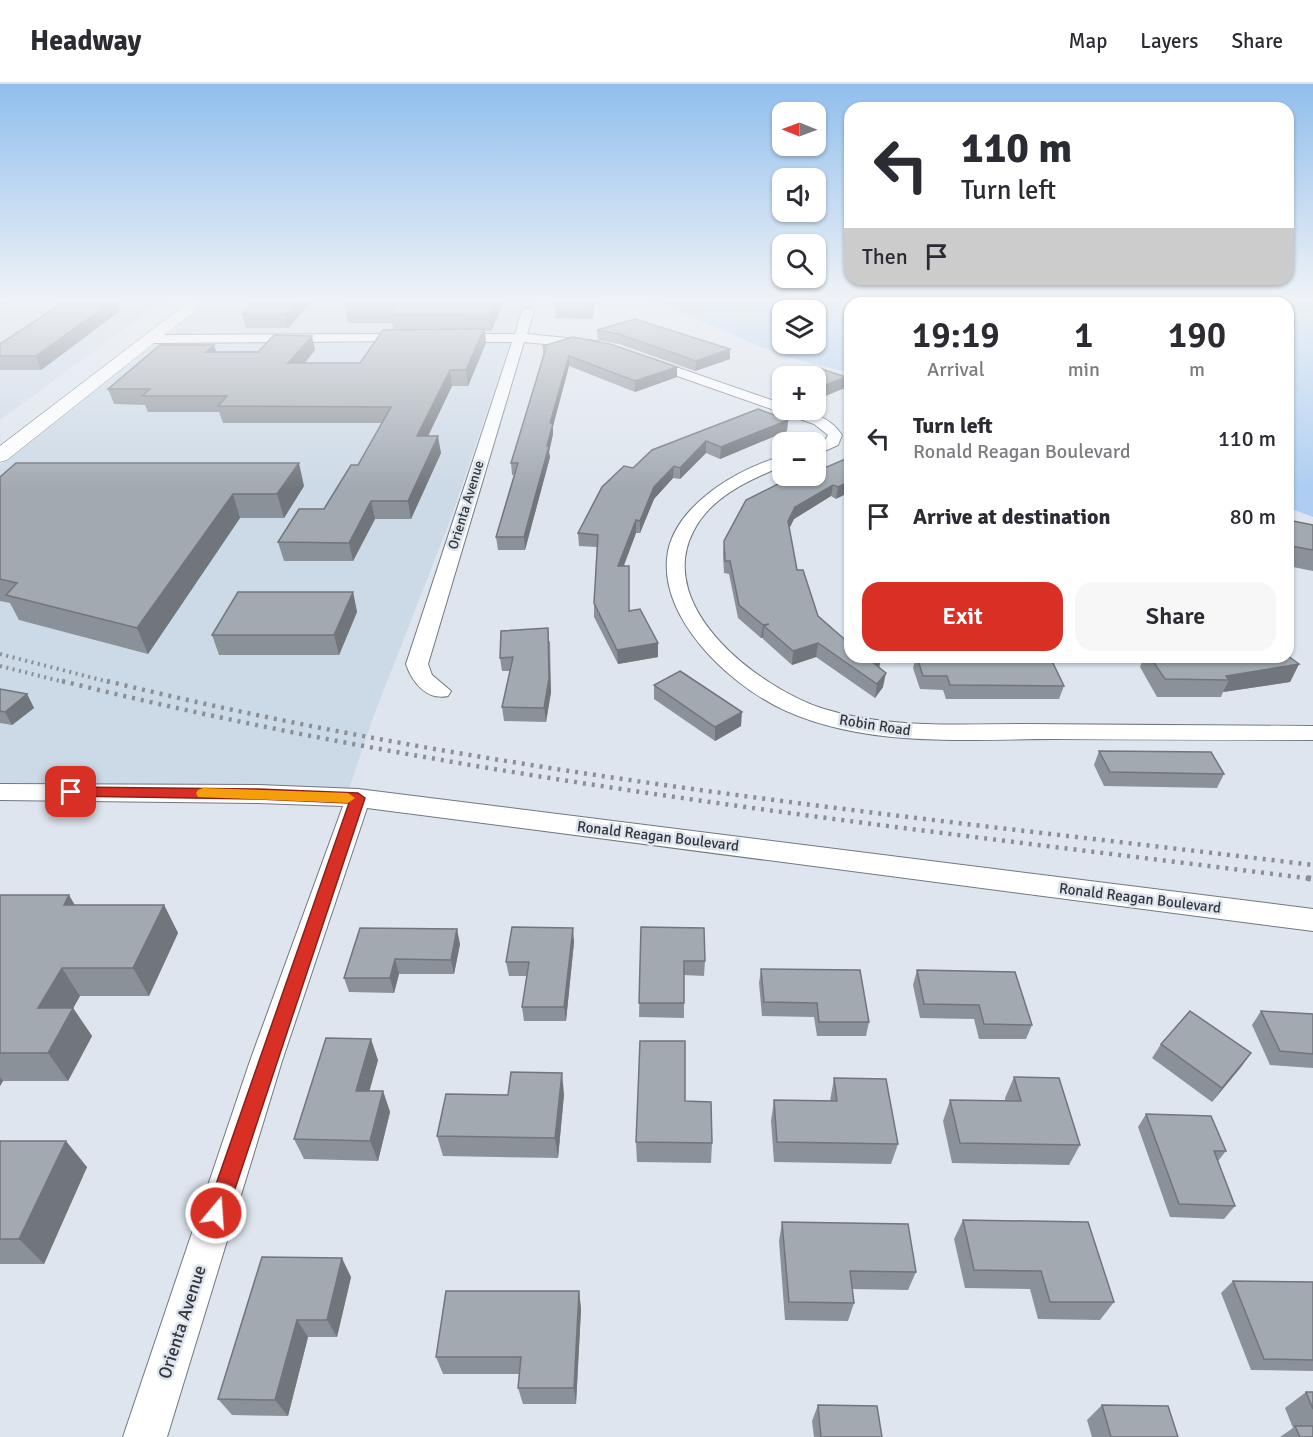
<!DOCTYPE html>
<html lang="en">
<head>
<meta charset="utf-8">
<style>
	:root { --surface:#fff; --page:#f7f7f7; --text:#2b2b33; --muted:#7c7c81; --line:#e1e1e2; --accent:#d93025 }
	body { margin:0; font-family:Signika,sans-serif; background:var(--page); color:var(--text); height:100vh; display:flex; flex-direction:column; font-size:22px; white-space:nowrap }
	* { box-sizing:border-box; margin:0 }
	p { font-size:20px; color:var(--muted) }
	.icon { flex:none; width:33px; height:33px; fill:none; stroke:currentColor; stroke-width:2; stroke-linecap:round; stroke-linejoin:round }
	.map { position:relative; flex:1; overflow:hidden }
	.sheet { position:absolute; left:844px; top:213px; width:450px; height:366px; display:flex; flex-direction:column; background:var(--surface); border-radius:18px; box-shadow:0 2px 4px #0004 }
	.sheet>* { flex:none }
	.hud { position:absolute; left:844px; top:18px; width:450px; height:183px; border-radius:18px; box-shadow:0 2px 4px #0004; background:#fff; color:var(--text); overflow:hidden }
	.needle { width:39px; rotate:271deg }
	.fabs { position:absolute; left:772px; top:18px; display:grid; gap:12px }
	.fabs a { display:grid; place-items:center; width:54px; height:54px; border-radius:12px; background:var(--surface); box-shadow:0 2px 4px #0004; font-size:30px }
	.pin { position:absolute; display:grid; place-items:center; width:51px; height:51px; color:#fff; margin:-26px; border-radius:12px; box-shadow:0 3px 9px #0006 }
	.me { position:absolute; width:66px; margin:-33px; rotate:18deg; stroke-linejoin:round; filter:drop-shadow(0 0 4px #0008) }
	.turn { display:flex; align-items:center; gap:21px; height:126px; padding:0 18px; font-size:27px }
	.turn .icon { width:78px; height:78px; stroke-width:2.5 }
	.turn b { display:block; font-size:42px; line-height:51px }
	.then { display:flex; align-items:center; height:57px; padding:0 18px; background:#0003; gap:12px; font-size:22px }
	.eta { display:flex; justify-content:space-evenly; align-items:center; height:102px; text-align:center }
	.eta b { font-size:36px; font-weight:600; line-height:42px }
	.primary-button { display:flex; gap:12px; margin-top:auto; padding:12px 18px }
	.primary-button a { flex:1; height:69px; border-radius:18px; background:var(--accent); color:#fff; font-size:24px; font-weight:600; line-height:69px; text-align:center }
	.primary-button a+a { background:var(--page); color:var(--text) }
	ul { padding:0; list-style:none }
	li { display:flex; align-items:center; gap:18px; height:78px; padding:0 18px }
	li div { flex:1 }
	li b { display:block; font-size:22px }
	li em { font-style:normal }
	header { display:flex; align-items:center; gap:36px; box-sizing:border-box; height:84px; padding:0 30px; background:var(--surface); border-bottom:2px solid var(--line) }
	header strong { font-size:28px }
	nav { display:flex; gap:33px; margin-inline-start:auto; font-size:21px }
	.map>svg:first-child { display:block }
	.built { fill:#ccd9e6 }
	.water { fill:#adcef2; fill-rule:evenodd }
	.lines { fill:none; stroke-linecap:round; stroke-linejoin:round }
	.minor-casing { stroke:#71787f; stroke-width:2 }
	.major-casing { stroke:#71787f; stroke-width:1 }
	.minor { fill:#fff; fill-rule:evenodd }
	.major { fill:#fff; fill-rule:evenodd }
	.rail-far2 { stroke:#8a8f95; stroke-width:4; stroke-dasharray:2 4.5; stroke-linecap:butt }
	.rail-far1 { stroke:#8a8f95; stroke-width:4.5; stroke-dasharray:3 6; stroke-linecap:butt }
	.rail { stroke:#8a8f95; stroke-width:6; stroke-dasharray:4 8; stroke-linecap:butt }
	.wall { fill:#8b9198 }
	.shaded-wall { fill:#71767c }
	.building { fill:#a2a9b1; stroke:#71767c; stroke-width:1.5 }
	.route { fill:#d93025; stroke:#8d1f18; stroke-width:1.5 }
	.slow { fill:#f59e0b }
	.labels { text-anchor:middle; dominant-baseline:central; stroke-width:5; stroke-linejoin:round; paint-order:stroke }
	.far-street-label { font-size:14px; fill:#33363a; stroke:#dee5ee }
	.street-label { font-size:15px; fill:#33363a; stroke:#dee5ee }
	.near-street-label { font-size:18px; fill:#33363a; stroke:#dee5ee }
</style>
</head>
<body>
<header>
<strong>Headway</strong>
<nav><a>Map</a><a>Layers</a><a>Share</a></nav>
</header>
<div class="map">
<svg width="1313" height="1353" viewBox="0 0 1313 1353">
	<rect width="100%" height="100%" fill="#dee5ee"/>
	<g class="built">
		<path d="M55 216H164L0 336V218Z"/>
		<path d="M209 216H536L533 225 522 226 512 251 163 253Z"/>
		<path d="M511 256 451 434 374 631 349 705 262 701 0 699V381L157 257Z"/>
	</g>
	<path class="water" d="M652 216H1313V433L1289 424 1288 219H850V289L783 272ZM783 226H816V260H783Z"/>
	<g class="lines">
		<g class="minor-casing">
			<g id="minor">
				<path d="M528 224 534 227 527 250 597 257 603 261 597 265 524 258 428 580 432 591 451 607 448 612C427 617 412 598 406 580L512 258H452L446 254 452 250H515L522 227Z"/>
				<path d="M408 250 412 251V257L153 259 147 255 153 251Z"/>
				<path d="M647 273 783 320V326C806 326 829 331 842 351L838 361 816 371V360L826 355 828 351 814 340 643 280 641 277 643 274Z"/>
				<path d="M783 372V382C749 396 710 413 693 448 654 525 761 605 824 625 889 645 959 640 1027 640 1122 641 1218 641 1313 642V656C1227 656 1141 656 1055 655 963 655 859 665 774 621 725 595 662 535 667 475 671 423 738 384 783 372Z"/>
				<path d="M0 700 258 701 358 705 1313 825V847L367 724 282 977 167 1353H123L250 977 343 722 258 719 0 716Z"/>
			</g>
		</g>
		<g class="major-casing">
			<path id="major" d="M191 216H208L7 376 0 378V362Z"/>
		</g>
		<use href="#minor" class="minor"/>
		<use href="#major" class="major"/>
		<g class="rail-far2">
			<path d="M0 570 113 599"/>
			<path d="M0 582 68 599"/>
		</g>
		<g class="rail-far1">
			<path d="M62 597C473 699 894 742 1313 795"/>
			<path d="M107 597C502 694 910 732 1313 781"/>
		</g>
		<path class="rail" d="M1307 794 1313 795"/>
	</g>
	<g class="wall">
		<path d="M67 216H116L120 227 41 286H0V260Z"/>
		<path d="M257 216H313L288 244H246L242 230Z"/>
		<path d="M350 216 501 225 491 247H485L486 259 468 302H452L428 352 441 369 411 435H375L353 477H284L278 458 324 425 358 381 382 339H223L219 328H148L145 321 114 320 108 305 214 261 216 268 315 266 305 279H360L393 245 392 239H348L345 223Z"/>
		<path d="M596 216 592 235 555 234V225Z"/>
		<path d="M597 246 730 265V275L695 287 619 260 598 256Z"/>
		<path d="M543 262 677 293 635 308 569 282 553 342V350L549 368 550 373 525 466H498L496 453 514 391H512L511 379 543 272Z"/>
		<path d="M788 336 787 347 720 375 706 369 680 395 673 394 654 415 640 449H636L623 482 629 527 658 559V573L618 580 594 533V519L597 463 579 462 578 449 633 384 652 366Z"/>
		<path d="M850 373 836 415 831 412 794 435 789 444 797 486 818 532 850 573H881L879 584 883 603 875 614 816 573 792 581 763 555V554H761L738 534 729 490 724 489 723 470 724 457 827 383Z"/>
		<path d="M0 393 304 402 284 434H240L148 570 19 536 10 519 0 517Z"/>
		<path d="M1288 436 1313 441V487L1288 482Z"/>
		<path d="M353 508 357 528 339 571H219L212 551Z"/>
		<path d="M550 557 551 608 546 638 504 637 502 623 510 587H502L500 574Z"/>
		<path d="M916 573H1050L1064 602 1059 615H946L943 606 920 605 913 584Z"/>
		<path d="M1144 573H1288L1299 580 1290 598 1223 608 1221 613H1157L1140 583Z"/>
		<path d="M654 601 741 642 715 657 654 615Z"/>
		<path d="M0 605 27 610 34 624 12 641 0 639Z"/>
		<path d="M1099 667 1224 690 1217 704 1104 702 1094 681Z"/>
		<path d="M0 811 75 821H164L178 849 149 912H80L73 924 92 952 68 997H3L0 1002Z"/>
		<path d="M641 843 705 877 704 892 684 891V934L639 933Z"/>
		<path d="M360 844 460 860 454 890H399L394 909 349 908 344 894Z"/>
		<path d="M574 858 566 937H524L522 923 527 892H509L506 878Z"/>
		<path d="M761 885 869 938 866 952H817L814 933 762 932 759 899Z"/>
		<path d="M917 886 1032 941 1026 955H979L974 935 920 934 913 901Z"/>
		<path d="M1261 927 1313 930V984L1270 981 1252 941Z"/>
		<path d="M1161 960 1251 969 1241 983 1212 1018 1152 974Z"/>
		<path d="M378 976 369 1007H383L390 1028 378 1077 304 1075 294 1055Z"/>
		<path d="M1014 993 1080 1061 1069 1081 952 1079 943 1037 950 1016 1005 1017V1014Z"/>
		<path d="M834 994 898 1060 891 1080 774 1078 771 1037 774 1016 830 1017Z"/>
		<path d="M564 1010 558 1074 443 1072 437 1052 508 1011Z"/>
		<path d="M685 1017 712 1059 711 1079 637 1078 636 1058Z"/>
		<path d="M1146 1030 1226 1067 1218 1077 1235 1122 1224 1135 1170 1133 1138 1043Z"/>
		<path d="M0 1057 87 1083 44 1180H0Z"/>
		<path d="M963 1136 1114 1218 1100 1236 1038 1235 1030 1205 965 1204 954 1155Z"/>
		<path d="M782 1138 916 1188 908 1206 852 1205 854 1219 848 1237 785 1236 779 1157Z"/>
		<path d="M262 1173 351 1193 337 1253H308L288 1332 232 1331 218 1315Z"/>
		<path d="M1233 1197 1313 1198V1287L1251 1286 1221 1209Z"/>
		<path d="M579 1207 581 1225 576 1320H523L518 1304 519 1290H443L436 1273Z"/>
		<path d="M1306 1308H1313V1353H1280L1293 1344 1285 1324Z"/>
		<path d="M818 1321 882 1353H814L812 1337Z"/>
		<path d="M1102 1321 1178 1353H1092L1087 1336Z"/>
	</g>
	<g class="shaded-wall">
		<path d="M114 216H116L120 227 41 286 36 272Z"/>
		<path d="M298 216H313L288 244 285 230Z"/>
		<path d="M495 216H500L501 225 491 247 490 230Z"/>
		<path d="M594 216H596L592 235 591 225Z"/>
		<path d="M484 245 486 259 468 302 466 286Z"/>
		<path d="M312 252 315 266 292 294 288 279Z"/>
		<path d="M214 261 218 275 206 268Z"/>
		<path d="M730 265V275L695 287 696 277Z"/>
		<path d="M569 272V282L553 342V350L549 368 550 373 525 466 524 453 547 362 550 339Z"/>
		<path d="M677 283V293L635 308V297Z"/>
		<path d="M450 286 452 302 420 369 417 352Z"/>
		<path d="M846 293 845 304 816 316V305Z"/>
		<path d="M788 336 787 347 720 375 721 363Z"/>
		<path d="M438 352 441 369 411 435 408 417Z"/>
		<path d="M706 357V369L680 395V384Z"/>
		<path d="M299 379 304 402 284 434 277 410Z"/>
		<path d="M674 382 673 394 654 415 640 449V437L654 403Z"/>
		<path d="M850 397V408L836 415 838 403Z"/>
		<path d="M833 401 831 412 794 435 787 449 788 437 795 423Z"/>
		<path d="M233 410 240 434 148 570 137 544Z"/>
		<path d="M371 417 375 435 353 477 349 459Z"/>
		<path d="M636 436V449L619 495 618 482Z"/>
		<path d="M353 508 357 528 339 571 334 551Z"/>
		<path d="M769 540 764 542 763 554H761L763 541Z"/>
		<path d="M548 544 551 608 546 638 544 624Z"/>
		<path d="M658 559V573L618 580 617 566Z"/>
		<path d="M818 559 816 573 792 581 793 567Z"/>
		<path d="M875 573H881L879 584 870 576Z"/>
		<path d="M1299 580 1290 598 1223 608 1229 596 1226 592Z"/>
		<path d="M886 589 883 603 875 614 877 600Z"/>
		<path d="M27 610 34 624 12 641 5 628Z"/>
		<path d="M742 628 741 642 715 657V643Z"/>
		<path d="M69 811 86 840 64 821Z"/>
		<path d="M164 821 178 849 149 912 133 884Z"/>
		<path d="M573 844 574 858 566 937 564 923Z"/>
		<path d="M457 845 460 860 454 890 451 876Z"/>
		<path d="M395 875 399 890 394 909 390 894Z"/>
		<path d="M62 884 80 912 71 928 73 924 92 952 68 997 48 969 38 924Z"/>
		<path d="M371 955 378 976 364 1027 356 1007Z"/>
		<path d="M1251 969 1241 983 1212 1018 1222 1004Z"/>
		<path d="M562 989 564 1010 558 1074 555 1054Z"/>
		<path d="M0 993 3 997 0 1002Z"/>
		<path d="M383 1007 390 1028 378 1077 370 1057Z"/>
		<path d="M66 1057 87 1083 44 1180 19 1155Z"/>
		<path d="M342 1174 351 1193 337 1253 327 1236Z"/>
		<path d="M579 1207 581 1225 576 1320 574 1304Z"/>
		<path d="M297 1236 308 1253 288 1332 275 1316Z"/>
	</g>
	<g class="building">
		<path d="M67 216H114L36 272H0V260Z"/>
		<path d="M257 216H298L285 230H242Z"/>
		<path d="M350 216H496L490 230 390 231 396 223H345Z"/>
		<path d="M557 216H594L591 225H555Z"/>
		<path d="M635 235 730 265 696 277 619 250 597 246Z"/>
		<path d="M484 245 466 286H450L417 352H438L408 417H371L349 459 278 458 299 425H324L351 381H358L391 323 218 322 227 312H142L150 305H108L160 261H214L206 268H258L274 251 312 252 288 279H360L383 246Z"/>
		<path d="M573 253 610 260 677 283 635 297 569 272 550 339H553L547 362H549L524 453H496L518 379H511L546 264 543 262Z"/>
		<path d="M816 283 846 293 816 305V292H791Z"/>
		<path d="M758 325 788 336 721 363 706 357 680 384 674 382 654 403 640 437 636 436 618 482H629V527L640 525 658 559 617 566 594 519 598 451 578 449 602 403 624 382 633 384 652 366Z"/>
		<path d="M850 373V397L838 403 833 401 795 423 788 437 797 486H803L818 532 850 560V573H875L870 576 886 589 877 600 818 559 793 567 764 542 769 540 763 541 739 521 730 477H725L724 457 746 416 794 392H816V380L818 379 827 383Z"/>
		<path d="M16 379H299L277 410H233L137 544 6 511 17 499 0 495V393Z"/>
		<path d="M1288 436 1313 441V466L1291 462Z"/>
		<path d="M238 508H353L334 551H212Z"/>
		<path d="M548 544 549 594 544 624 502 623 513 573 500 574 501 547Z"/>
		<path d="M1288 572 1299 580 1226 592 1229 596 1165 595 1150 573Z"/>
		<path d="M917 573H1050L1064 602 950 601 947 592H923Z"/>
		<path d="M680 587 742 628 715 643 654 601Z"/>
		<path d="M0 605 27 610 5 628 0 627Z"/>
		<path d="M1099 667 1211 668 1224 690 1110 688Z"/>
		<path d="M0 811H69L64 821H164L133 884H62L38 924H73L48 969H0Z"/>
		<path d="M512 843 573 844 564 923H522L529 878H506Z"/>
		<path d="M641 843 704 844 705 877H684V919H639Z"/>
		<path d="M360 844 457 845 451 876 395 875 390 894H344Z"/>
		<path d="M761 885 860 886 869 938H819L817 919 764 918Z"/>
		<path d="M917 886 1015 888 1032 941 984 940 979 921 924 920Z"/>
		<path d="M1190 927 1251 969 1222 1004 1161 960Z"/>
		<path d="M1261 927 1313 930V970L1280 967Z"/>
		<path d="M326 954 371 955 356 1007H383L370 1057 294 1055Z"/>
		<path d="M640 957H685V1017L711 1018 712 1059 636 1058Z"/>
		<path d="M511 988 562 989 555 1054 437 1052 446 1010 508 1011Z"/>
		<path d="M1014 993 1059 994 1080 1061 960 1059 950 1016 1021 1017Z"/>
		<path d="M834 994 886 995 898 1060 777 1058 774 1016 837 1017Z"/>
		<path d="M1146 1030 1211 1032 1226 1067H1214L1235 1122 1179 1120Z"/>
		<path d="M0 1057H66L19 1155H0Z"/>
		<path d="M963 1136 1088 1138 1114 1218H1050L1041 1187 974 1186Z"/>
		<path d="M782 1138 908 1140 916 1188 850 1187 854 1219 789 1218Z"/>
		<path d="M262 1173 342 1174 327 1236H297L275 1316 218 1315Z"/>
		<path d="M1233 1197 1313 1198V1276L1264 1275Z"/>
		<path d="M446 1207H579L574 1304H518L521 1273H436Z"/>
		<path d="M1306 1308H1313V1325Z"/>
		<path d="M818 1321 877 1322 882 1353H821Z"/>
		<path d="M1102 1321 1168 1322 1178 1353H1111Z"/>
		<path d="M1295 1342H1313V1353H1300Z"/>
	</g>
	<linearGradient id="sky" x2="0" y2="1"><stop stop-color="#90beec"/><stop offset="0.53" stop-color="#f0f3f7"/><stop offset="1" stop-color="#f0f3f7" stop-opacity="0"/></linearGradient>
	<rect width="1313" height="406" fill="url(#sky)"/>
	<path class="route" d="M71 703 258 705 358 709 365 714 227 1129 224 1136 216 1139 209 1136 206 1129 349 719 258 715 66 712 64 708Z"/>
	<path class="slow" d="M203 704 348 709 355 714 348 719 198 713 196 709 198 706Z"/>
	<g class="labels">
		<g class="far-street-label">
			<text transform="translate(466 421) rotate(-73)">Orienta Avenue</text>
		</g>
		<g class="street-label">
			<text transform="translate(875 641) rotate(9)">Robin Road</text>
			<text transform="translate(658 752) rotate(7)">Ronald Reagan Boulevard</text>
			<text transform="translate(1140 814) rotate(7)">Ronald Reagan Boulevard</text>
		</g>
		<g class="near-street-label">
			<text transform="translate(182 1238) rotate(-72)">Orienta Avenue</text>
		</g>
	</g>
</svg>
<div class="fabs">
<a><svg class="needle" viewBox="-14 -14 28 28"><path d="M0-13l5 13h-10z" fill="#e53935"/><path d="M0 13l5-13h-10z" fill="#7c7c81"/></svg></a>
<a><svg class="icon" aria-label="sound" viewBox="0 0 24 24"><path d="M4 9h4l5-4v14l-5-4H4zM17 9q2 3 0 6"/></svg></a>
<a><svg class="icon" aria-label="search" viewBox="0 0 24 24"><circle cx="10" cy="10" r="6"/><path d="M15 15l6 6"/></svg></a>
<a><svg class="icon" aria-label="layers" viewBox="0 0 24 24"><path d="M12 4l9 5-9 5-9-5zM3 14l9 5 9-5"/></svg></a>
<a>+</a>
<a>−</a>
</div>
<div class="pin" style="left:71px;top:708px;background:#d93025"><svg class="icon" aria-label="arrive" viewBox="0 0 24 24"><path d="M6 21V4h12l-3 4 3 4H6"/></svg></div>
<svg class="me" style="left:216px;top:1129px" viewBox="-20 -20 40 40"><circle r="17" fill="#d93025" stroke="#fff" stroke-width="3"/><path d="M0-11L8 9 0 5-8 9z" fill="#fff"/></svg>
<div class="hud">
<div class="turn"><svg class="icon" aria-label="left" viewBox="0 0 24 24"><path d="M17 20v-9H6M10 6l-5 5 5 5"/></svg><div><b>110 m</b>Turn left</div></div>
<div class="then">Then<svg class="icon" aria-label="arrive" viewBox="0 0 24 24"><path d="M6 21V4h12l-3 4 3 4H6"/></svg></div>
</div>
<section class="sheet">
<div class="eta">
<div><b>19:19</b><p>Arrival</p></div>
<div><b>1</b><p>min</p></div>
<div><b>190</b><p>m</p></div>
</div>
<ul>
<li><svg class="icon" aria-label="left" viewBox="0 0 24 24"><path d="M17 20v-9H6M10 6l-5 5 5 5"/></svg><div><b>Turn left</b><p>Ronald Reagan Boulevard</p></div><em>110 m</em></li>
<li><svg class="icon" aria-label="arrive" viewBox="0 0 24 24"><path d="M6 21V4h12l-3 4 3 4H6"/></svg><div><b>Arrive at destination</b></div><em>80 m</em></li>
</ul>
<div class="primary-button"><a>Exit</a><a>Share</a></div>
</section>
</div>
</body>
</html>
